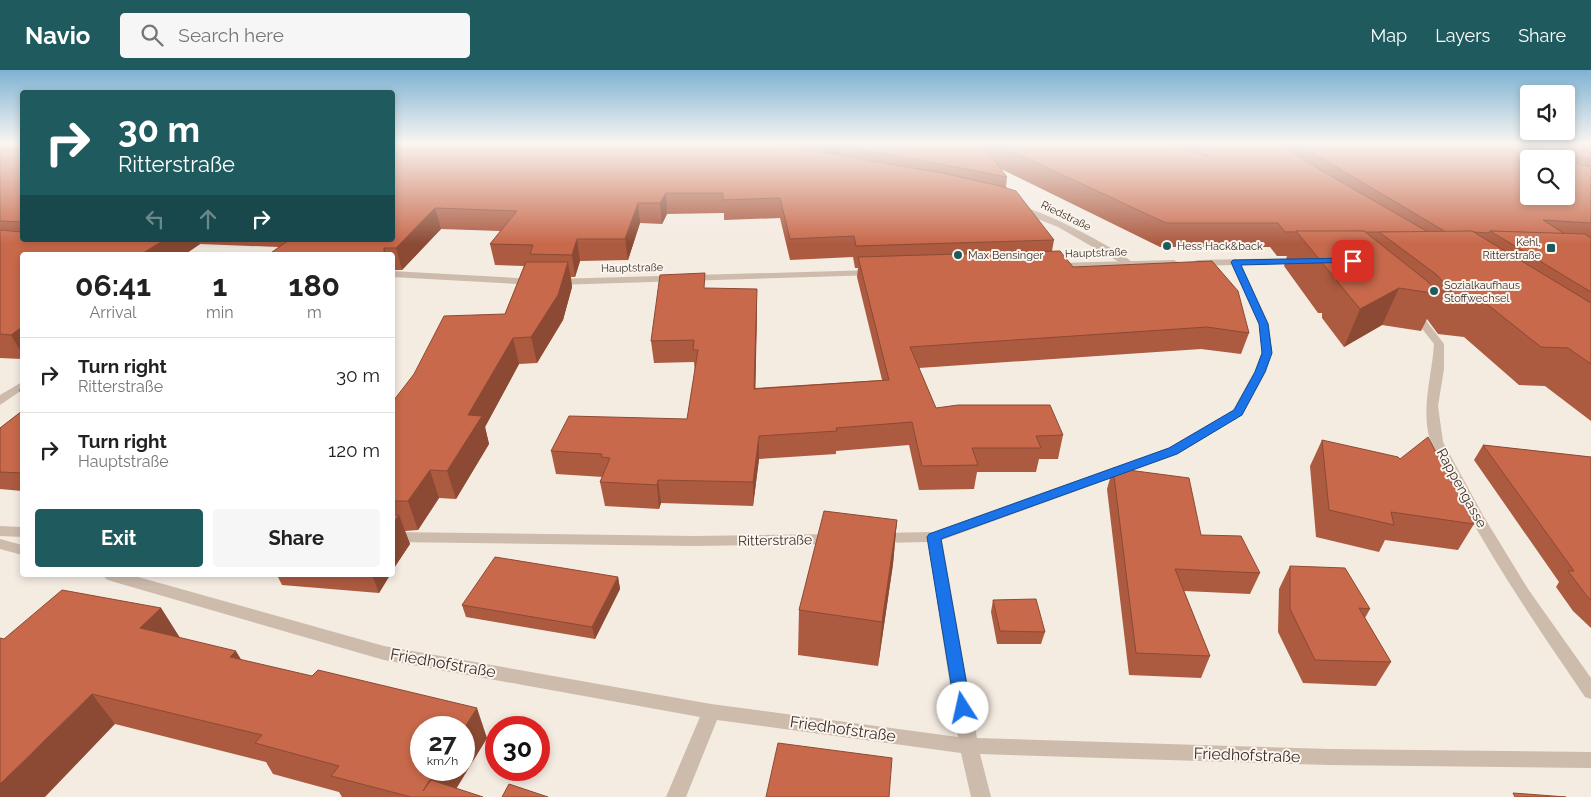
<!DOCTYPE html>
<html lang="en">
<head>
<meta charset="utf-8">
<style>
	:root { --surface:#fff; --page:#f6f6f6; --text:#222; --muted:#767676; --line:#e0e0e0; --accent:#1f5a5e }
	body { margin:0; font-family:Raleway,sans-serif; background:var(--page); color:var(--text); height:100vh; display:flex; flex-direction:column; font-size:19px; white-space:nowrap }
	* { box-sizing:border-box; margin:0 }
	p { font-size:16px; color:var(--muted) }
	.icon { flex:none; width:28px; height:28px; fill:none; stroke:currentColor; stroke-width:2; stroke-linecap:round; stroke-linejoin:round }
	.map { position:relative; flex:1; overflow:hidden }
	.details { position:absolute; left:20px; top:182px; width:375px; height:325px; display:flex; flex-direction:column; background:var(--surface); border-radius:5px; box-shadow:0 2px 8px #0003 }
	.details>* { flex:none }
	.guide { position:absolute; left:20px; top:20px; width:375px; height:152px; border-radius:5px; box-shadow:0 2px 8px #0003; background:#1f5a5e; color:#fff; overflow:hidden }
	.buttons { position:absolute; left:1520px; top:15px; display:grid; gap:10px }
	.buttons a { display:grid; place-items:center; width:55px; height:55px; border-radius:5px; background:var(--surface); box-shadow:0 2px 8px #0003; font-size:25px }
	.speed { position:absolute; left:410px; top:646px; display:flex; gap:10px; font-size:25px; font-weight:700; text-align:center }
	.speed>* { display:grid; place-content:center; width:65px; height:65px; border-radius:50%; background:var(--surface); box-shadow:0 2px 8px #0003; line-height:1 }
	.speed small { font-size:12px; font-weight:400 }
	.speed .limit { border:8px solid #d22; background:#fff; color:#111 }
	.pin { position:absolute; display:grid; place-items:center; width:42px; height:42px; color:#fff; margin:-21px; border-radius:10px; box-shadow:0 2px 8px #0006 }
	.me { position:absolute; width:55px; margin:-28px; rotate:350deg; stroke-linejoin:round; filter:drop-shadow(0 0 4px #0008) }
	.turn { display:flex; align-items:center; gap:18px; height:105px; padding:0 15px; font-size:22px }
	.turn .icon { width:65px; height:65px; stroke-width:2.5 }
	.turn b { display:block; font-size:35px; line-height:42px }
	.lanes { display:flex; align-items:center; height:48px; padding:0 15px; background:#0003; justify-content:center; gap:25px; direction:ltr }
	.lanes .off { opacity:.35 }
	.eta { display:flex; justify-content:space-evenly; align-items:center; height:85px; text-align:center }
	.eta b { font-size:30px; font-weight:700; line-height:35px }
	.button { display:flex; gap:10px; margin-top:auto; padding:10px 15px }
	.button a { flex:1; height:58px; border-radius:5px; background:var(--accent); color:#fff; font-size:20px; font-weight:700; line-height:58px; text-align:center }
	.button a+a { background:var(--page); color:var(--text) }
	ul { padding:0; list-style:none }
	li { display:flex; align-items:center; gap:15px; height:75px; padding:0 15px; border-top:1px solid var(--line) }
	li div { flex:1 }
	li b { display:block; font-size:19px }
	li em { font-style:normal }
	header { display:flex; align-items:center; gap:30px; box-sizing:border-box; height:70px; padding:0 25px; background:var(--accent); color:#fff }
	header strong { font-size:24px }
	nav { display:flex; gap:28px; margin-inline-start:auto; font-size:18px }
	.search { width:350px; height:45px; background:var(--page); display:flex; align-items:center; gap:12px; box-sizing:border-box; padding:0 18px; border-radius:5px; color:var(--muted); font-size:19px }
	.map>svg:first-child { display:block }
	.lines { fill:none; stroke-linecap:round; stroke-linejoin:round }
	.minor { fill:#cdbbac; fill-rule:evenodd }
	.tertiary { fill:#cdbbac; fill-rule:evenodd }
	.wall { fill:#ac5a40 }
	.shaded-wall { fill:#8c4a34 }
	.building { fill:#c8694b; stroke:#8c4a34; fill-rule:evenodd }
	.route { fill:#1a73e8; stroke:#114b97 }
	.poi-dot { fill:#1f5a5e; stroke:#fbf5ee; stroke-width:2 }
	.labels { text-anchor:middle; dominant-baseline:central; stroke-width:4; stroke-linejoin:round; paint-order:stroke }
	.far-street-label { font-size:11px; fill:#3b302b; stroke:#fbf5ee }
	.far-poi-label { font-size:11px; fill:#3b302b; stroke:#fbf5ee; text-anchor:start }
	.street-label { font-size:14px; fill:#3b302b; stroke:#fbf5ee }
	.near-street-label { font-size:16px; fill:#3b302b; stroke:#fbf5ee }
</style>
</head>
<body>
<header>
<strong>Navio</strong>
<div class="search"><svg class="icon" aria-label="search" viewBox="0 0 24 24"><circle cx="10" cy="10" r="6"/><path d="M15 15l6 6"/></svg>Search here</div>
<nav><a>Map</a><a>Layers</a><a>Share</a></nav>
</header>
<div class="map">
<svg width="1591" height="727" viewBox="0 0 1591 727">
	<rect width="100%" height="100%" fill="#f4ebe1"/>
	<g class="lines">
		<g class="minor">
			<path d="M1015 136C1032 134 1121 180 1134 194L1129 197 1126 196 1058 157 1015 140Z"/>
			<path d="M1235 189 1240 192 1269 254 1272 283 1266 302 1242 345 1178 384 942 470 977 668 1329 679 1591 682V698L1329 695 980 684 991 727H971L961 683 717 650 686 727H666L700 647 384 590 111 511 106 509 103 505H131L384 576 711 634 958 667 928 472 880 473 875 472 873 468 875 464 880 463 933 462 1168 378 1233 340 1254 302 1262 283 1259 254 1230 192Z"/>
			<path d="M1414 239 1418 240 1444 274V299L1438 336 1443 372 1484 447 1528 519 1591 608V629L1585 627C1541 562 1496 497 1459 427 1450 409 1437 391 1431 373 1420 341 1432 306 1434 274L1409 242Z"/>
			<path d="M22 312V320L0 335V325Z"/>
			<path d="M0 456 22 457V467L0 466Z"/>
			<path d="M392 462 695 466 832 464 837 465 839 469 837 473 832 474 695 476 392 472Z"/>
			<path d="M0 469 22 475V485L0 479Z"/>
		</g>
		<g class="tertiary">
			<path d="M1302 188 1307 191 1305 193 1197 196 1192 193 1197 190Z"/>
			<path d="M1174 190 1179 193 1177 195 1057 199 1052 196 1057 193Z"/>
			<path d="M875 200 880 203 878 205 555 215 550 212 555 209Z"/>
			<path d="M392 201 535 209 540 212 535 215 392 207Z"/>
		</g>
	</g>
	<g class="wall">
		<path d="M0 73H22V170H392V73H1591V351L1545 316 1519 315 1464 267 1438 264 1427 249 1421 261 1382 255 1344 277 1322 248V243H1318L1284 196 1287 186H1277L1270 177H1160L1001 99 1007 107 1006 117 1054 170 1052 181 1073 197 1249 263 1241 284 1201 279 919 298 936 338 1063 365 1058 389H1039L1036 402H977L974 419 919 420 909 375 836 381V384L759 389 753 436 661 433 659 439 605 436 600 412 603 407 556 404 551 381 687 349 695 302 694 292 654 293 651 271 706 218 757 239 755 318 882 310 857 207 858 198H855L853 187 790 190 780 148 724 150V143L667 144 662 154 640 153 628 190 580 191 575 207H571L572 217 563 250 537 293 519 294 485 357 489 374 456 429 439 428 418 460 405 461 410 474 392 501V330H394L505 244 524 196 495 195 490 174 500 161 441 159 402 200H392V185H268L279 177 200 174 184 185H22V289L0 288Z"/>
		<path d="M22 317V326L19 320Z"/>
		<path d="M22 341V421L0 419V358Z"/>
		<path d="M1322 370 1474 454 1458 480 1385 470 1379 482 1316 467 1310 396Z"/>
		<path d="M1483 375 1591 387V558L1573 541 1556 517 1559 512 1474 390Z"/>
		<path d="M1113 398 1201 465 1260 503 1250 524 1184 521 1210 586 1201 608 1129 605 1107 419Z"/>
		<path d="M897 450 893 494 878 596 798 585 799 540Z"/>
		<path d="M1290 496 1370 539 1365 548 1391 592 1376 616 1303 613 1278 562 1279 519Z"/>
		<path d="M277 505H390L379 523 282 515Z"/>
		<path d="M618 507 620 519 595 569 466 547 462 535Z"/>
		<path d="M993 530 1045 562 1041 574H997L991 542Z"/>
		<path d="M161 538 180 568 242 590 487 668 456 719 483 727H342L339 722 273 704 266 692 115 654 4 569Z"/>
	</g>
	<g class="shaded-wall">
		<path d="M825 73H937L840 75V88L823 94V75Z"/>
		<path d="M666 123 667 144 662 154 660 133Z"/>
		<path d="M638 133 640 153 628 190 625 169Z"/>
		<path d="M435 138 441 159 402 200 396 178Z"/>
		<path d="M577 169 580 191 575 207 572 185Z"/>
		<path d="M164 170H198L200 174 184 185H140Z"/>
		<path d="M384 178 386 185H383Z"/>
		<path d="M568 192 572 217 563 250 537 293 531 267Z"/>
		<path d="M1399 218 1382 255 1344 277 1360 239Z"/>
		<path d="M757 219V239L755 341 754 319Z"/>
		<path d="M22 257V284L11 265Z"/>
		<path d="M513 268 519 294 485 357 489 374 456 429 447 401 468 345Z"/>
		<path d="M759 366V389L753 436V412Z"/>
		<path d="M430 400 439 428 418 460 408 431Z"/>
		<path d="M658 410 661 433 659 439 657 415Z"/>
		<path d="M399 445 410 474 392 501V455Z"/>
		<path d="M897 450 893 494 878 596 882 552Z"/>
		<path d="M372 505H390L379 523Z"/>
		<path d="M618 507 620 519 595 569 592 557Z"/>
		<path d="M161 538 180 568 140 558Z"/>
		<path d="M236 581 254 611 230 587Z"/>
		<path d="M92 624 115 654 45 727H0V714Z"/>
		<path d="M477 638 487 668 451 727 423 721 436 700H464V658Z"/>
	</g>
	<g class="building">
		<path d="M0 73H22V152L0 151Z"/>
		<path d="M392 73H768L942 103 1000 116 1016 121 1054 170 856 176 854 166 790 169 780 128 723 130V123H666L660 133H638L625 169H577L572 185 530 184 533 175 490 174 517 141 435 138 396 178H384V185H268L289 170H392Z"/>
		<path d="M810 73H825L823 75Z"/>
		<path d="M854 73H981L1007 107 840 75Z"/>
		<path d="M994 73H1169L1209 87 1195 73H1279L1307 92 1428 162H1365L1364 161 1285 162 1278 153H1166Z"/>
		<path d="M1296 73H1510L1541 82 1540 74 1536 73H1591V89L1576 86 1577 94 1591 97V153L1543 150 1565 164 1490 161 1489 163 1474 162 1472 161 1446 162ZM1529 89H1566V126H1529Z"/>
		<path d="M0 160 22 162V170H164L140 185H22V257L11 265 0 264Z"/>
		<path d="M1296 161H1364L1427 211 1439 224 1399 218 1360 239 1337 211V206H1333Z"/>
		<path d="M1472 161 1591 233V294L1568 278 1541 277 1483 231 1456 227 1437 205 1379 162Z"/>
		<path d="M1490 161 1585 164 1591 168V222Z"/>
		<path d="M1060 181 1073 197 1212 191 1238 221 1249 263 1207 257 910 277 936 338 958 335H1050L1063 365 1036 366 1041 378H972L978 395 922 396 912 352 836 358 837 361 759 366 753 412 658 410 657 415 600 412 610 388 601 387 602 384 551 381 569 346 687 349 698 280H693L694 270 651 271 660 205 705 203 704 218 757 219 754 319 889 310 858 187Z"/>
		<path d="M526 192H568L558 225 531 267 513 268 468 345 482 346 447 401 430 400 408 431H392V330H394L414 304 444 246 505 244Z"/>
		<path d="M22 341V403L0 402V358Z"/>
		<path d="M1428 367 1474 454 1391 442 1394 455 1329 440 1322 370 1398 387 1400 389Z"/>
		<path d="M1483 375 1591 387V530L1586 525 1568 501H1574Z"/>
		<path d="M1113 398 1189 408 1201 465 1241 466 1260 503 1175 499 1210 586 1136 583Z"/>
		<path d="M824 441 897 450 882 552 799 540Z"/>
		<path d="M392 445H399L392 455Z"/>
		<path d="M495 487 618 507 592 557 462 535Z"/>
		<path d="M1290 496 1345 498 1370 539 1359 538 1391 592 1315 590 1290 539Z"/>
		<path d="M62 520 161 538 140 558 236 581 230 587 312 606 318 600 477 638 464 658H421V700H436L423 721 431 710 483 727H411L331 706 339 696 255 673 262 665 92 624 0 714V568L4 569Z"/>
		<path d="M1036 529 1045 562 1000 561 993 530Z"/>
		<path d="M778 673 892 688 889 727H766Z"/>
		<path d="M509 714 548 727H502Z"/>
		<path d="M1513 723 1566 727H1515Z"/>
	</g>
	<linearGradient id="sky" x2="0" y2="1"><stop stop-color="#7eb2d2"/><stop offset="0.42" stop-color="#faf6f2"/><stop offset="1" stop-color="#faf6f2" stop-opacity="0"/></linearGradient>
	<rect width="1591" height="174" fill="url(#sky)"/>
	<path class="route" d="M1353 188 1357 191 1356 192 1241 195 1268 254 1272 283 1265 302 1242 345 1177 384 941 469 971 638 968 643 963 645 957 643 955 638 927 467 929 464 1169 378 1234 340 1255 302 1262 283 1259 254 1231 192 1233 190Z"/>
	<g class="poi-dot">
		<circle cx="1167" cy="176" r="5"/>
		<rect x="1546" y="173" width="10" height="10" rx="2.5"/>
		<circle cx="958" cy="185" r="5"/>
		<circle cx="1434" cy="221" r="5"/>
	</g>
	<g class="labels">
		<g class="far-street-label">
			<text transform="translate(1066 146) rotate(26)">Riedstraße</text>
			<text transform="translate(1096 183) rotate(-2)">Hauptstraße</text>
			<text transform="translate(632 198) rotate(-1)">Hauptstraße</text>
		</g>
		<g class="far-poi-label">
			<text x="1541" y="172" text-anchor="end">Kehl,<tspan x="1541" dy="13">Ritterstraße</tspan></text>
			<text x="1177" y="176">Hess Hack&amp;back</text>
			<text x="968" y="185">Max Bensinger</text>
			<text x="1444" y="215">Sozialkaufhaus<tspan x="1444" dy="13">Stoffwechsel</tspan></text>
		</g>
		<g class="street-label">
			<text transform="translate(1462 418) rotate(61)">Rappengasse</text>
			<text transform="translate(775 470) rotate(-1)">Ritterstraße</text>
		</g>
		<g class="near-street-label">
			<text transform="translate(443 593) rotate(10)">Friedhofstraße</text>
			<text transform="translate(843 659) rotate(8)">Friedhofstraße</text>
			<text transform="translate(1247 685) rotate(2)">Friedhofstraße</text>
		</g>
	</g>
</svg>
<div class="buttons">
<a><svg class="icon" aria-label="sound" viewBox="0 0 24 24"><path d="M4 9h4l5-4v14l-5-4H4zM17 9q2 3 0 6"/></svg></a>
<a><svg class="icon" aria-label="search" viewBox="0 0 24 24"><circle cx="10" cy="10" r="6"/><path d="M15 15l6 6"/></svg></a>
</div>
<div class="speed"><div>27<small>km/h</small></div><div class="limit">30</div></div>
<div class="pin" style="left:1353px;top:191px;background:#d93025"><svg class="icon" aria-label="arrive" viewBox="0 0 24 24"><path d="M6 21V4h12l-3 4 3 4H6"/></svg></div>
<svg class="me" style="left:963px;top:638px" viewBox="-20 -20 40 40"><circle r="19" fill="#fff"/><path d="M0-13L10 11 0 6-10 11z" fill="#1a73e8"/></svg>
<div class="guide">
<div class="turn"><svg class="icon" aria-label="right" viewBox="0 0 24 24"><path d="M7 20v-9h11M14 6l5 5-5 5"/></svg><div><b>30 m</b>Ritterstraße</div></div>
<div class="lanes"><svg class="icon off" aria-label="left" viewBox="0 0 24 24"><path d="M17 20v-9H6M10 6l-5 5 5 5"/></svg><svg class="icon off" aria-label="ahead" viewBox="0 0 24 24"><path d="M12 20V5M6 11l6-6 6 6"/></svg><svg class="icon" aria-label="right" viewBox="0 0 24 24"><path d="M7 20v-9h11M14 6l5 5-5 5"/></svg></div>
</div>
<section class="details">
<div class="eta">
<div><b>06:41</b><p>Arrival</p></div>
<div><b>1</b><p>min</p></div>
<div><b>180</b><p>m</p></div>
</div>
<ul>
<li><svg class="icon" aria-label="right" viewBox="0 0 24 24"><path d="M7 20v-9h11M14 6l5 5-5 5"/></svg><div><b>Turn right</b><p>Ritterstraße</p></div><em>30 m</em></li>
<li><svg class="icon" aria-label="right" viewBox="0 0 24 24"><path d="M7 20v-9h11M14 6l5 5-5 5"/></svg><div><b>Turn right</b><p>Hauptstraße</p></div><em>120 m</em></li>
</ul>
<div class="button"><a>Exit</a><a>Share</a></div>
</section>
</div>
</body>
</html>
